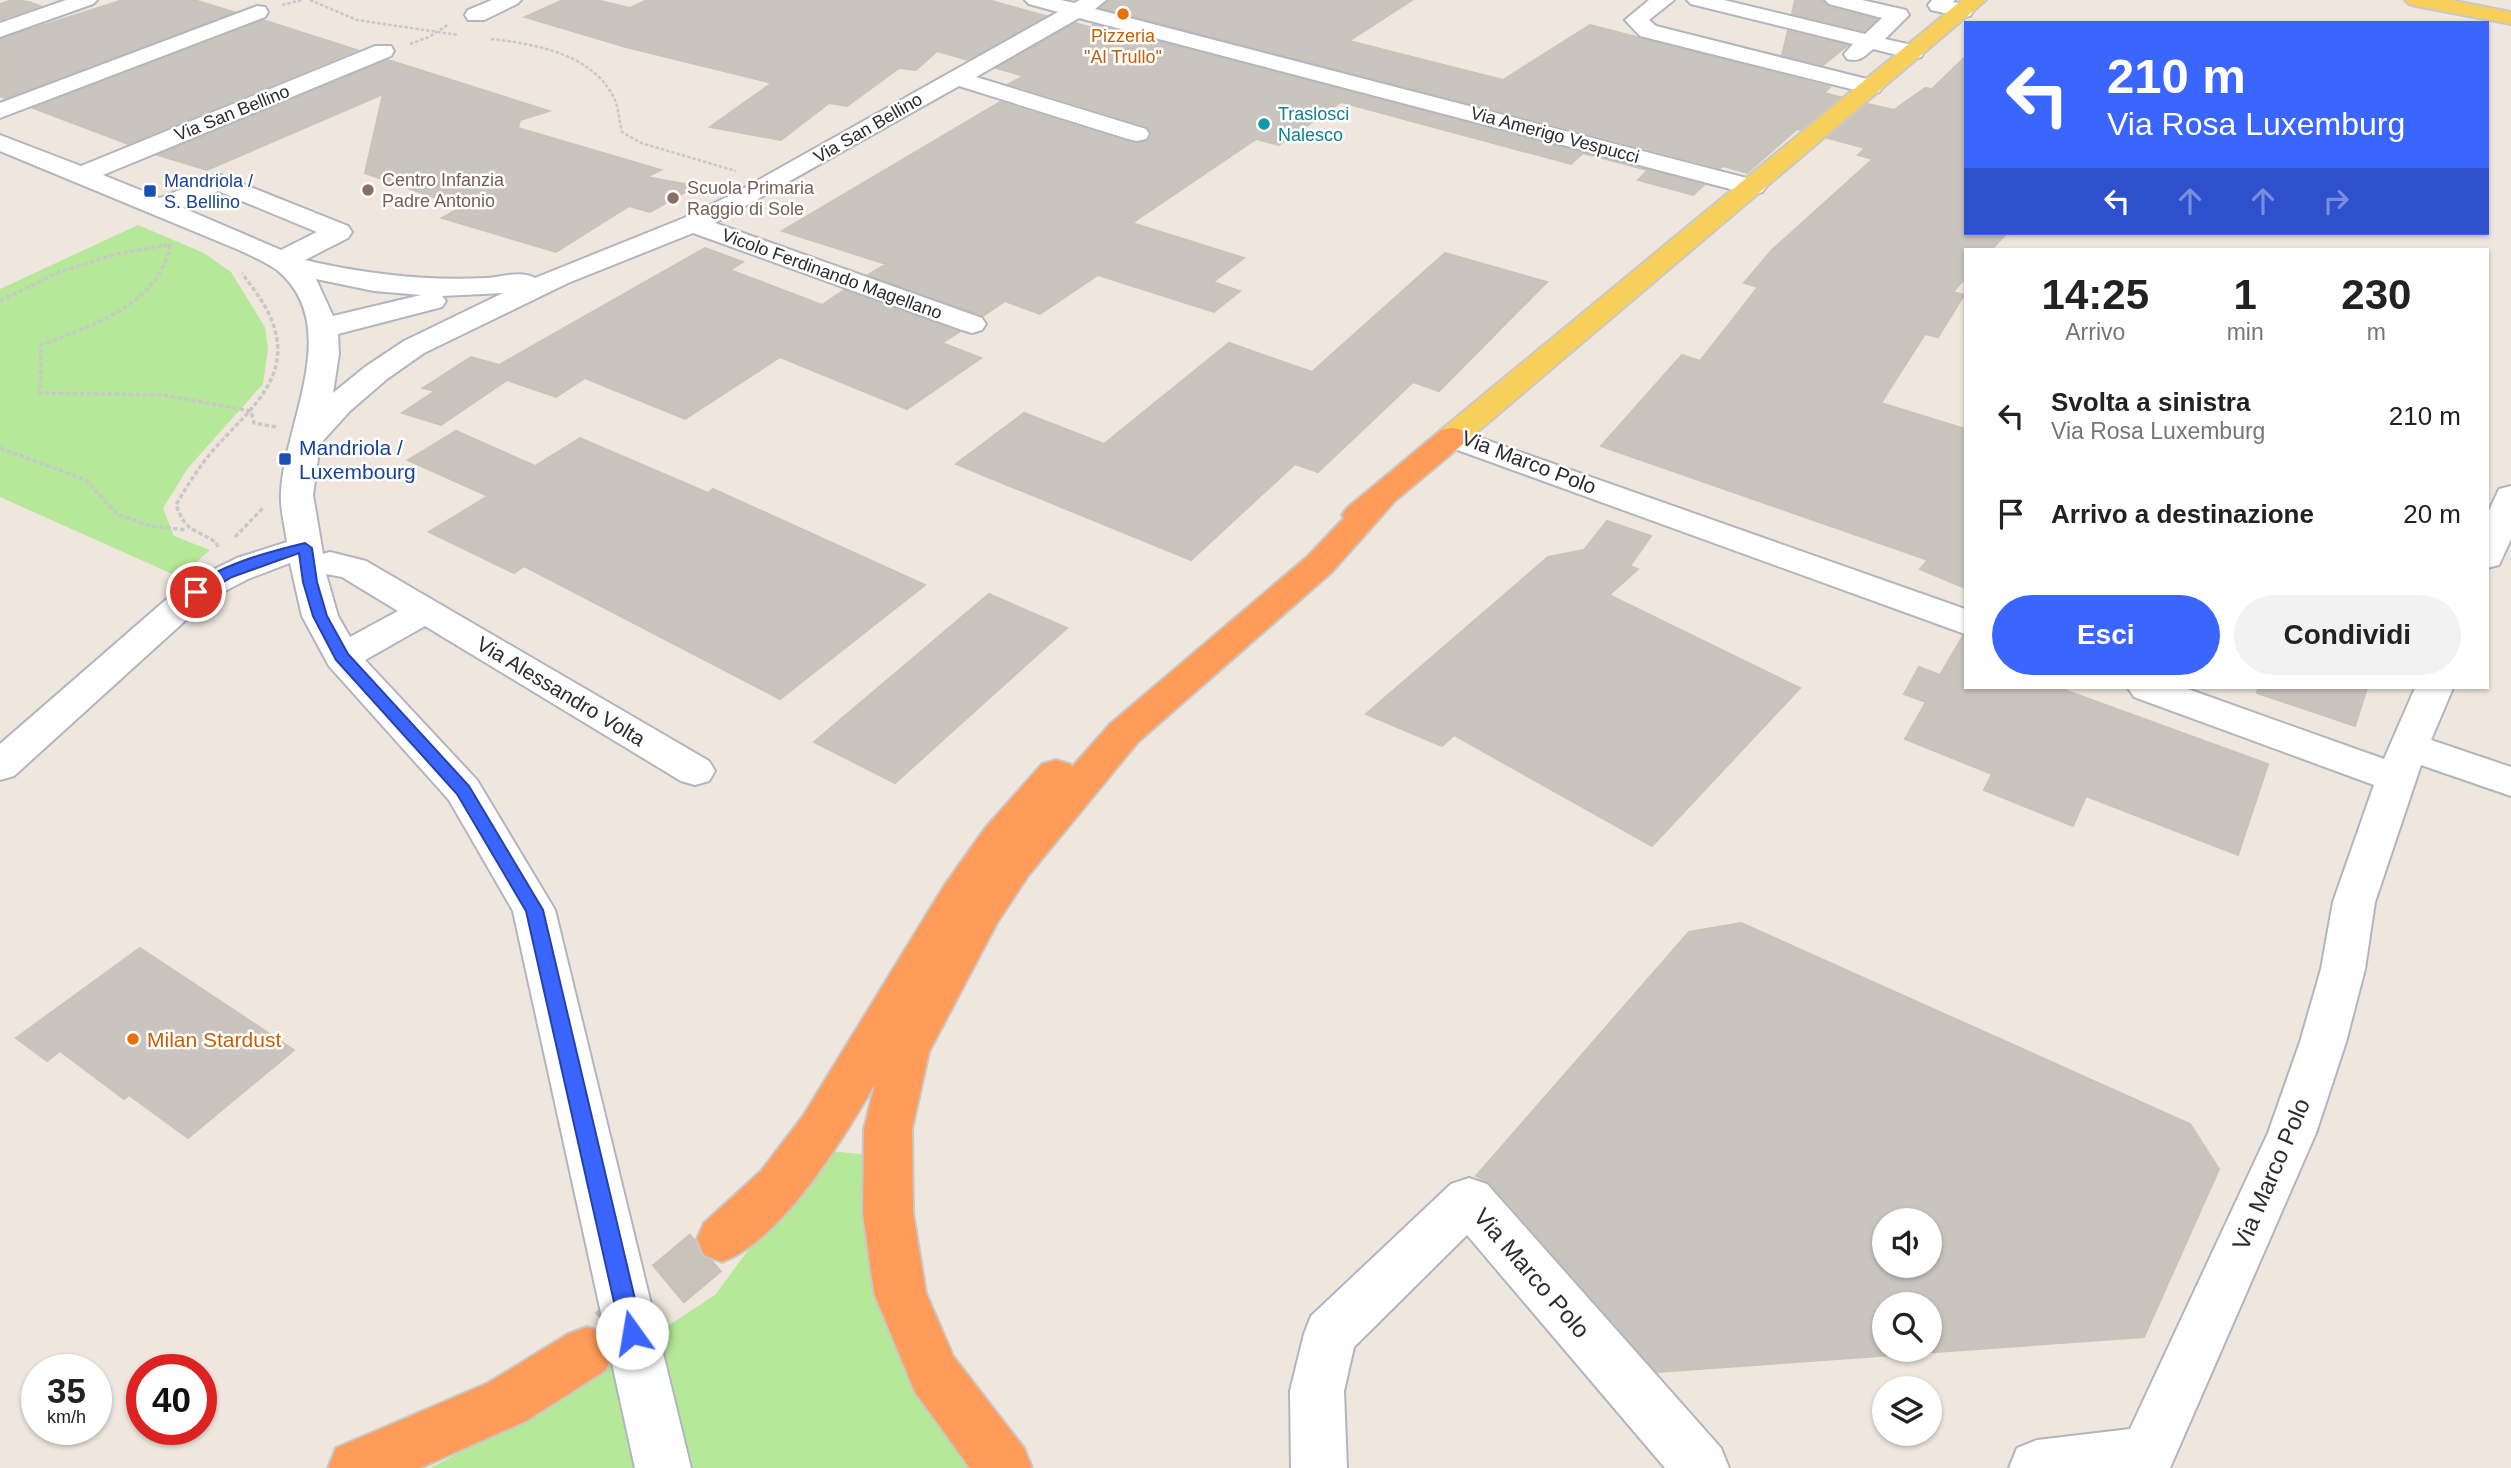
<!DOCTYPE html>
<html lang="it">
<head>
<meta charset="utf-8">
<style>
	:root { --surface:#fff; --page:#f2f2f2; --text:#222; --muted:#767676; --accent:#3b65ff }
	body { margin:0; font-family:Arial,sans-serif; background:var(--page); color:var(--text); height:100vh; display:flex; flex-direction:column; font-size:26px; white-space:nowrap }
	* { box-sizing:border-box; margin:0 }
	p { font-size:23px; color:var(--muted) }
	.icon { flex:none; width:38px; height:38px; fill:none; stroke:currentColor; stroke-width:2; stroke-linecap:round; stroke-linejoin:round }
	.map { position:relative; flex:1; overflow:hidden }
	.sheet { position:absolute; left:1964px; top:248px; width:525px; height:441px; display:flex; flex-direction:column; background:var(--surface); border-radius:0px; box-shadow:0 2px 5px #0004 }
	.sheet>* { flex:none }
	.banner { position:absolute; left:1964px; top:21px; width:525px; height:214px; border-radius:0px; box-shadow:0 2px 5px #0004; background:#3b65ff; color:#fff; overflow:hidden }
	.buttons { position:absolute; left:1872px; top:1208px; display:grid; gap:14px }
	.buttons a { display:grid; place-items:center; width:70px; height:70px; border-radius:50%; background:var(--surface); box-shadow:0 2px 5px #0004; font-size:35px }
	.speed { position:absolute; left:21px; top:1354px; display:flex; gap:14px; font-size:35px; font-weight:700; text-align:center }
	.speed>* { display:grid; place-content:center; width:91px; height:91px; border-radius:50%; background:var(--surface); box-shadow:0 2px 5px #0004; line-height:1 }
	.speed small { font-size:18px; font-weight:400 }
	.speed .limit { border:10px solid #d22; background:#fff; color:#111 }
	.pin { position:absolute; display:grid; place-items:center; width:60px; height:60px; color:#fff; margin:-30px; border:4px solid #fff; border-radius:50%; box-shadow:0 2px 7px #0007 }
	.me { position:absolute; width:77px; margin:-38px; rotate:347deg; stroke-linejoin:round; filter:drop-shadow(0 0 5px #0008) }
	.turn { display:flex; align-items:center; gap:24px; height:147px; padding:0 28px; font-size:32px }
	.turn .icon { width:91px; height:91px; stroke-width:2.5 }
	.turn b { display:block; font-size:49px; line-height:60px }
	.lanes { display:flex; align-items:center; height:66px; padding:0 28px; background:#0003; justify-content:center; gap:35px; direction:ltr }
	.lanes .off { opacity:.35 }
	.eta { display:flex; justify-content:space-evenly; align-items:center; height:119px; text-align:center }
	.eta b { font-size:42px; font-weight:700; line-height:49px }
	.primary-button { display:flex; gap:14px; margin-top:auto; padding:14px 28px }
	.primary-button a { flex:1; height:80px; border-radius:42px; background:var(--accent); color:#fff; font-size:28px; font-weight:700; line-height:80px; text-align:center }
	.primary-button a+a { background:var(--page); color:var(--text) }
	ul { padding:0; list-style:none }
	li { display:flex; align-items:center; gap:21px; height:98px; padding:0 28px }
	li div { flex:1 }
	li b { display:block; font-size:26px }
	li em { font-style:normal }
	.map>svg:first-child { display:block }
	.green { fill:#b5e898 }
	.building { fill:#cac4be; stroke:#cac3b8; stroke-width:2; fill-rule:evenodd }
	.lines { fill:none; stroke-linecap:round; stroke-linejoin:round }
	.highway-tunnel { stroke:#c8c2ba; stroke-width:50; stroke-dasharray:50 24; stroke-linecap:butt }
	.minor-casing { stroke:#b2b5c1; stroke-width:4 }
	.major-casing { stroke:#c8c8c8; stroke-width:4 }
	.highway-casing { stroke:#c8c8c8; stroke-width:4 }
	.path-far1 { stroke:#c8c8c8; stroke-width:2.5; stroke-dasharray:3.5 2; stroke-linecap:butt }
	.path { stroke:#c8c8c8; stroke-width:3.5; stroke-dasharray:4.5 2.5; stroke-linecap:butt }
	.minor { fill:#fff; fill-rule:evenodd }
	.major { fill:#f8cf5a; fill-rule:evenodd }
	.highway { fill:#ff9c59; fill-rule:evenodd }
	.route { fill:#3b65ff; stroke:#2642a6; stroke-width:2 }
	.food-dot { fill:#e8710a; stroke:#fff; stroke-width:2.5 }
	.culture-dot { fill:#0f9aa8; stroke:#fff; stroke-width:2.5 }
	.education-dot { fill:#8d6e63; stroke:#fff; stroke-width:2.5 }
	.transit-dot { fill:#1a4fb4; stroke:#fff; stroke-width:2.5 }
	.labels { text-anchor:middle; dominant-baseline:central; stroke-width:5; stroke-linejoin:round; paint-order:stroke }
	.far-food-label { font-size:18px; fill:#c56008; stroke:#fff }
	.far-street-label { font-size:18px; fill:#2c2c2c; stroke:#fff }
	.far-culture-label { font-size:18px; fill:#0d838f; stroke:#fff; text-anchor:start }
	.far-education-label { font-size:18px; fill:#785e54; stroke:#fff; text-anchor:start }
	.far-transit-label { font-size:18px; fill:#164399; stroke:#fff; text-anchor:start }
	.transit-label { font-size:21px; fill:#164399; stroke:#fff; text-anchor:start }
	.street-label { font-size:21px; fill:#2c2c2c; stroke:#fff }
	.food-label { font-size:21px; fill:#c56008; stroke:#fff; text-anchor:start }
	.near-street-label { font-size:24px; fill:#2c2c2c; stroke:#fff }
</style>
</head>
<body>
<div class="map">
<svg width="2511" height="1468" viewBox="0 0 2511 1468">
	<rect width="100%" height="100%" fill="#efe7de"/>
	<g class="green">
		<path d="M138 225 204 253 231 272 265 327 268 349 263 384 188 468 163 508 174 536 210 550 179 577 0 497V289Z"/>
		<path d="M830 1151 869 1155 992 1468H430L532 1415 715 1295 803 1176Z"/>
	</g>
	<g class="building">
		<path d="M13 0 29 2 40 6 0 20V4Z"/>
		<path d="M123 0H194L234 12 5 98 0 96V39Z"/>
		<path d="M563 0H596L630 8 647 0H988L1046 16 968 60 937 51 916 70 899 68 847 106 829 103 781 140 710 127 772 83 626 47 525 17Z"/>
		<path d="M1109 0H1412L1349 41 1503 80 1590 25 1830 87 1824 93 1840 97 1800 130 1797 129 1747 173 1723 166 1720 168 1101 8Z"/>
		<path d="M1795 0H1822L1828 7 1877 19 1864 31 1792 14Z"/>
		<path d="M263 20 357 50 128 144 33 108Z"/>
		<path d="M1075 23 1092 28 1093 24 1704 185 1693 195 1638 180 1648 170 1583 153 1571 164 1341 102 1279 145 1256 139 1132 223 1244 258 1213 282 1240 291 1214 312 1098 275 1040 314 1005 301 983 316 868 275 886 264 782 231 1000 102 1127 142H1147L1151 135 1147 126 1009 84 1024 76 996 68Z"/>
		<path d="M1788 31 1848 45 1823 65 1782 55Z"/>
		<path d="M1965 57V233H2007L1991 250H1965V278L1953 292 1964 295 1938 337 1925 334 1881 403 1965 429V588L1920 569 1928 560 1601 446 1682 355 1700 361 1758 287 1744 283 1772 250 1873 159 1858 155 1865 148 1828 138 1868 104 1894 110 1925 88 1932 89Z"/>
		<path d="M388 60 549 111 520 120 518 128 661 170 646 177 696 186 650 212 629 206 556 252 442 218 462 207 365 173 383 94 207 170 158 155Z"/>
		<path d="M705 248 743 262 730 270 822 305 844 290 959 332 942 343 981 358 907 409 780 357 685 419 585 378 556 397 507 380 441 425 402 413 435 391 423 388 471 357 499 365Z"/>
		<path d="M1445 253 1547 282 1439 391 1413 382 1318 472 1295 464 1191 560 956 464 1024 413 1104 444 1229 343 1312 372Z"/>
		<path d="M456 431 535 466 580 438 708 493 713 489 925 585 780 699 524 566 514 573 429 532 488 496 408 460Z"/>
		<path d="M1607 521 1651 536 1630 566 1638 569 1609 595 1800 688 1652 846 1454 735 1442 746 1366 714 1548 557 1584 550Z"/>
		<path d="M989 594 1067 628 895 783 814 742Z"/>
		<path d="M1963 636H1965V688H2059L2268 764 2238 855 2086 796 2073 826 1984 790 1992 774 1905 739 1926 702 1904 694 1919 667 1940 675Z"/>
		<path d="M2258 688H2367L2355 726 2257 693Z"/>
		<path d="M1741 923 2190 1124 2219 1169 2144 1337 1657 1372 1489 1182 1476 1176 1689 932ZM1885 1220H1930V1265H1885ZM1885 1304H1930V1349H1885Z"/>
		<path d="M140 948 294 1050 188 1138 129 1095 124 1099 60 1051 47 1061 16 1038Z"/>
	</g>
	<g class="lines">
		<path class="highway-tunnel" d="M611 1332 722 1239"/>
		<g class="minor-casing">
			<g id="minor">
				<path d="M66 0H97L93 4 0 37V23Z"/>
				<path d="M492 0H521L517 4 484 20H468L465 15 468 10Z"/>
				<path d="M1025 0H1061L1074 3 1080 0H1106L1095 9 1762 182 1766 187 1762 192 1753 195 1079 18 976 77 1146 129 1149 134 1146 139 1137 141 1128 139 959 86 715 223 982 318 986 324 982 330 972 333 962 330 693 233 568 283 424 353 387 379 350 411 320 444 313 495 323 554 330 552 366 561 709 761 715 771 709 781 695 785 681 781 425 626 365 660 477 780 555 910 691 1468H635L513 911 449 800 329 666 302 616 290 563 248 579 208 600 14 776 0 780V744L184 584 237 558 287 542C285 527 280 509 281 494 283 425 345 326 277 270 266 262 252 256 239 250L0 151V135L81 166 375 46H391L394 51 391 56 103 175 160 198 218 174 348 226 352 232 348 238 305 260 318 263C374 275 429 281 487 278 502 277 521 270 535 278L684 218 739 191 1058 12 1029 4ZM218 191 317 232 281 250 183 208ZM316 279 374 291 421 295 333 316ZM503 293 404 341 365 367 333 393 339 354 338 334 442 307 446 301 442 296ZM326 574 342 577 398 611 350 637 338 616Z"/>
				<path d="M1649 0H1674L1649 20 1656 26 1879 82 1883 87 1879 92 1871 94 1640 36 1625 20Z"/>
				<path d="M1687 0H1724L1865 34 1882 18 1829 4 1825 0H1862L1906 10 1909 15 1885 39 1921 47 1924 52 1921 57 1913 59 1873 49C1864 57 1860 62 1847 59L1844 54 1853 44 1691 4Z"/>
				<path d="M1932 0H1955L1953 2 1970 6 1973 11 1970 16 1962 17 1931 10 1928 5Z"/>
				<path d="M257 6 265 7 268 12 265 17 0 118V103Z"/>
				<path d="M1452 428 1965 609V634L1441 444 1436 437 1441 430Z"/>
				<path d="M2511 486V539L2499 565 2487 568V515L2499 489Z"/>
				<path d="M2128 688H2185L2384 759 2415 688H2453L2431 740 2511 767V796L2421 765 2375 902 2365 969 2346 1042 2316 1133 2170 1468H2009L2017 1448 2037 1440 2130 1429 2268 1133 2300 1042 2321 969 2333 902 2374 785 2134 697Z"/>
				<path d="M1469 1178 1487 1184 1721 1448 1729 1468H1665L1467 1235 1354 1347 1344 1391 1347 1468H1291L1290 1391 1304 1334 1311 1316 1451 1184Z"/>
			</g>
		</g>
		<g class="major-casing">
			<g id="major">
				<path d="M1962 0H1986L1463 444 1452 446 1441 444 1436 437 1441 430Z"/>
				<path d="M2405 0H2450L2511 12V24L2416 6 2409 4Z"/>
			</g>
		</g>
		<g class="highway-casing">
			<g id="highway">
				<path d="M1452 428 1463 430 1468 437 1463 444 1395 501 1332 572 1138 742 1028 876 997 923 929 1052 912 1129 913 1213 926 1293 953 1356 1024 1448 1032 1468H970L915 1392 874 1293 863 1213 864 1129 875 1084C843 1139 783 1239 722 1262L704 1255 697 1239 704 1223 761 1171 803 1116 944 886 986 827 1042 764 1056 760 1070 764 1072 767 1110 724 1308 556 1344 518 1342 515 1347 508 1441 430Z"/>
				<path d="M587 1327 606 1334 614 1352 606 1370 526 1421 420 1468H328L336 1448 488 1383 568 1334Z"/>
			</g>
		</g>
		<g class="path-far1">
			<path d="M310 0 357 20 458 35"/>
			<path d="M282 5 302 0"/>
			<path d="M491 39C536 44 594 54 615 100 619 110 619 121 622 132L641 143 736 171"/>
			<path d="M410 44 429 37 449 24"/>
			<path d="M158 246 170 244V246"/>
		</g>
		<g class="path">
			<path d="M170 245C159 305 92 325 41 345L40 393 163 395 251 411 254 423 276 427"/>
			<path d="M0 301 59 272 117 254 167 245"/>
			<path d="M0 448 86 480 117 514 150 526 187 530"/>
			<path d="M235 537 263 508"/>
			<path d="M218 547 216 542 190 528 182 519 176 505C188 484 200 465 216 447 252 407 297 374 269 314 262 299 251 286 242 273"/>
		</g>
		<use href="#minor" class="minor"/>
		<use href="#major" class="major"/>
		<use href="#highway" class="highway"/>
	</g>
	<path class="route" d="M305 543 312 548 317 582 327 616 348 654 469 786 543 910 643 1333 640 1340 632 1343 625 1340 621 1333 526 911 457 794 336 660 313 616 303 582 299 553 232 577 201 595 196 596 189 592C212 566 272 551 305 543Z"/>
	<g class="food-dot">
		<circle cx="1123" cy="14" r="7"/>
		<circle cx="133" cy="1039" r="7"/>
	</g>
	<circle class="culture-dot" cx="1264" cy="124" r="7"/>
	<g class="education-dot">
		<circle cx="368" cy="190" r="7"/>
		<circle cx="673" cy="198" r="7"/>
	</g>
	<g class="transit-dot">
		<rect x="143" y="184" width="14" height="14" rx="3.5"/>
		<rect x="278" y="452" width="14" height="14" rx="3.5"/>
	</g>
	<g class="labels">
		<g class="far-food-label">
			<text x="1123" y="36">Pizzeria<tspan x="1123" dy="21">"Al Trullo"</tspan></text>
		</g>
		<g class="far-street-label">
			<text transform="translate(232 113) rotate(-22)">Via San Bellino</text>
			<text transform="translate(868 128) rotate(-30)">Via San Bellino</text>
			<text transform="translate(1555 135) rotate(15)">Via Amerigo Vespucci</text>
			<text transform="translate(832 274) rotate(20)">Vicolo Ferdinando Magellano</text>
		</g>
		<g class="far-culture-label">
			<text x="1278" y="114">Traslosci<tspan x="1278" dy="21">Nalesco</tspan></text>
		</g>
		<g class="far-education-label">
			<text x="382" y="180">Centro Infanzia<tspan x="382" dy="21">Padre Antonio</tspan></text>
			<text x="687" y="188">Scuola Primaria<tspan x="687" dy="21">Raggio di Sole</tspan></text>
		</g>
		<g class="far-transit-label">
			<text x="164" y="181">Mandriola /<tspan x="164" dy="21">S. Bellino</tspan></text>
		</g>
		<g class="transit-label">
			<text x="299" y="447">Mandriola /<tspan x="299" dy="24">Luxembourg</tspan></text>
		</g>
		<g class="street-label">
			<text transform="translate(1529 462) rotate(21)">Via Marco Polo</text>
			<text transform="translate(561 691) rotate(31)">Via Alessandro Volta</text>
		</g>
		<g class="food-label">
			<text x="147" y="1039">Milan Stardust</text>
		</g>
		<g class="near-street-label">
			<text transform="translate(2271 1174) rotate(-67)">Via Marco Polo</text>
			<text transform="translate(1532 1273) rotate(49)">Via Marco Polo</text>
		</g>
	</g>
</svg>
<div class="buttons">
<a><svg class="icon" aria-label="sound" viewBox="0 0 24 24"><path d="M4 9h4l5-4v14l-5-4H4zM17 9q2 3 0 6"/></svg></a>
<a><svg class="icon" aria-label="search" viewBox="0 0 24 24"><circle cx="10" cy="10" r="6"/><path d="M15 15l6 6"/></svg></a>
<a><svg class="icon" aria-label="layers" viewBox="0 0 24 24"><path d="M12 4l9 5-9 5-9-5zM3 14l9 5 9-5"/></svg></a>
</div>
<div class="speed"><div>35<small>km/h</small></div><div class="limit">40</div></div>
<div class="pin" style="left:196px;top:592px;background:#d93025"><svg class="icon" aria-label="arrive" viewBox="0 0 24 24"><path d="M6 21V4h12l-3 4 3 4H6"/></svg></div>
<svg class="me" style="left:632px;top:1333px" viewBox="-20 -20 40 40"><circle r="19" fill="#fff"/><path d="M0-13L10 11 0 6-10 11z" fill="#3b65ff"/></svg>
<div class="banner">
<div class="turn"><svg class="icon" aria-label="left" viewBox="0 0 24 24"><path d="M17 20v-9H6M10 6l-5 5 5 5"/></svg><div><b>210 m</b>Via Rosa Luxemburg</div></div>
<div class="lanes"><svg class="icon" aria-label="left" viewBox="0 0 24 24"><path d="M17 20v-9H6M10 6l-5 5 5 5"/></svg><svg class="icon off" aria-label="ahead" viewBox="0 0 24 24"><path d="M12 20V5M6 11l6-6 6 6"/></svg><svg class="icon off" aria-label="ahead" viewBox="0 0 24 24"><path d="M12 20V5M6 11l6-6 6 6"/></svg><svg class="icon off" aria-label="right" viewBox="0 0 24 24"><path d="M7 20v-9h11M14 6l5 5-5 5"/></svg></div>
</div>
<section class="sheet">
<div class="eta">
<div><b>14:25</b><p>Arrivo</p></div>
<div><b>1</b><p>min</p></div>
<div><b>230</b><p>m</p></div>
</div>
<ul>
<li><svg class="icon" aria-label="left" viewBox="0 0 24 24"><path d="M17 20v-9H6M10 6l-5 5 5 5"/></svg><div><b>Svolta a sinistra</b><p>Via Rosa Luxemburg</p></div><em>210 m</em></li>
<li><svg class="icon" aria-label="arrive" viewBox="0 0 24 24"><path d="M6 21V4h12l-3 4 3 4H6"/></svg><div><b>Arrivo a destinazione</b></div><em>20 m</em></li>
</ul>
<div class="primary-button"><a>Esci</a><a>Condividi</a></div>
</section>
</div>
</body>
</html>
